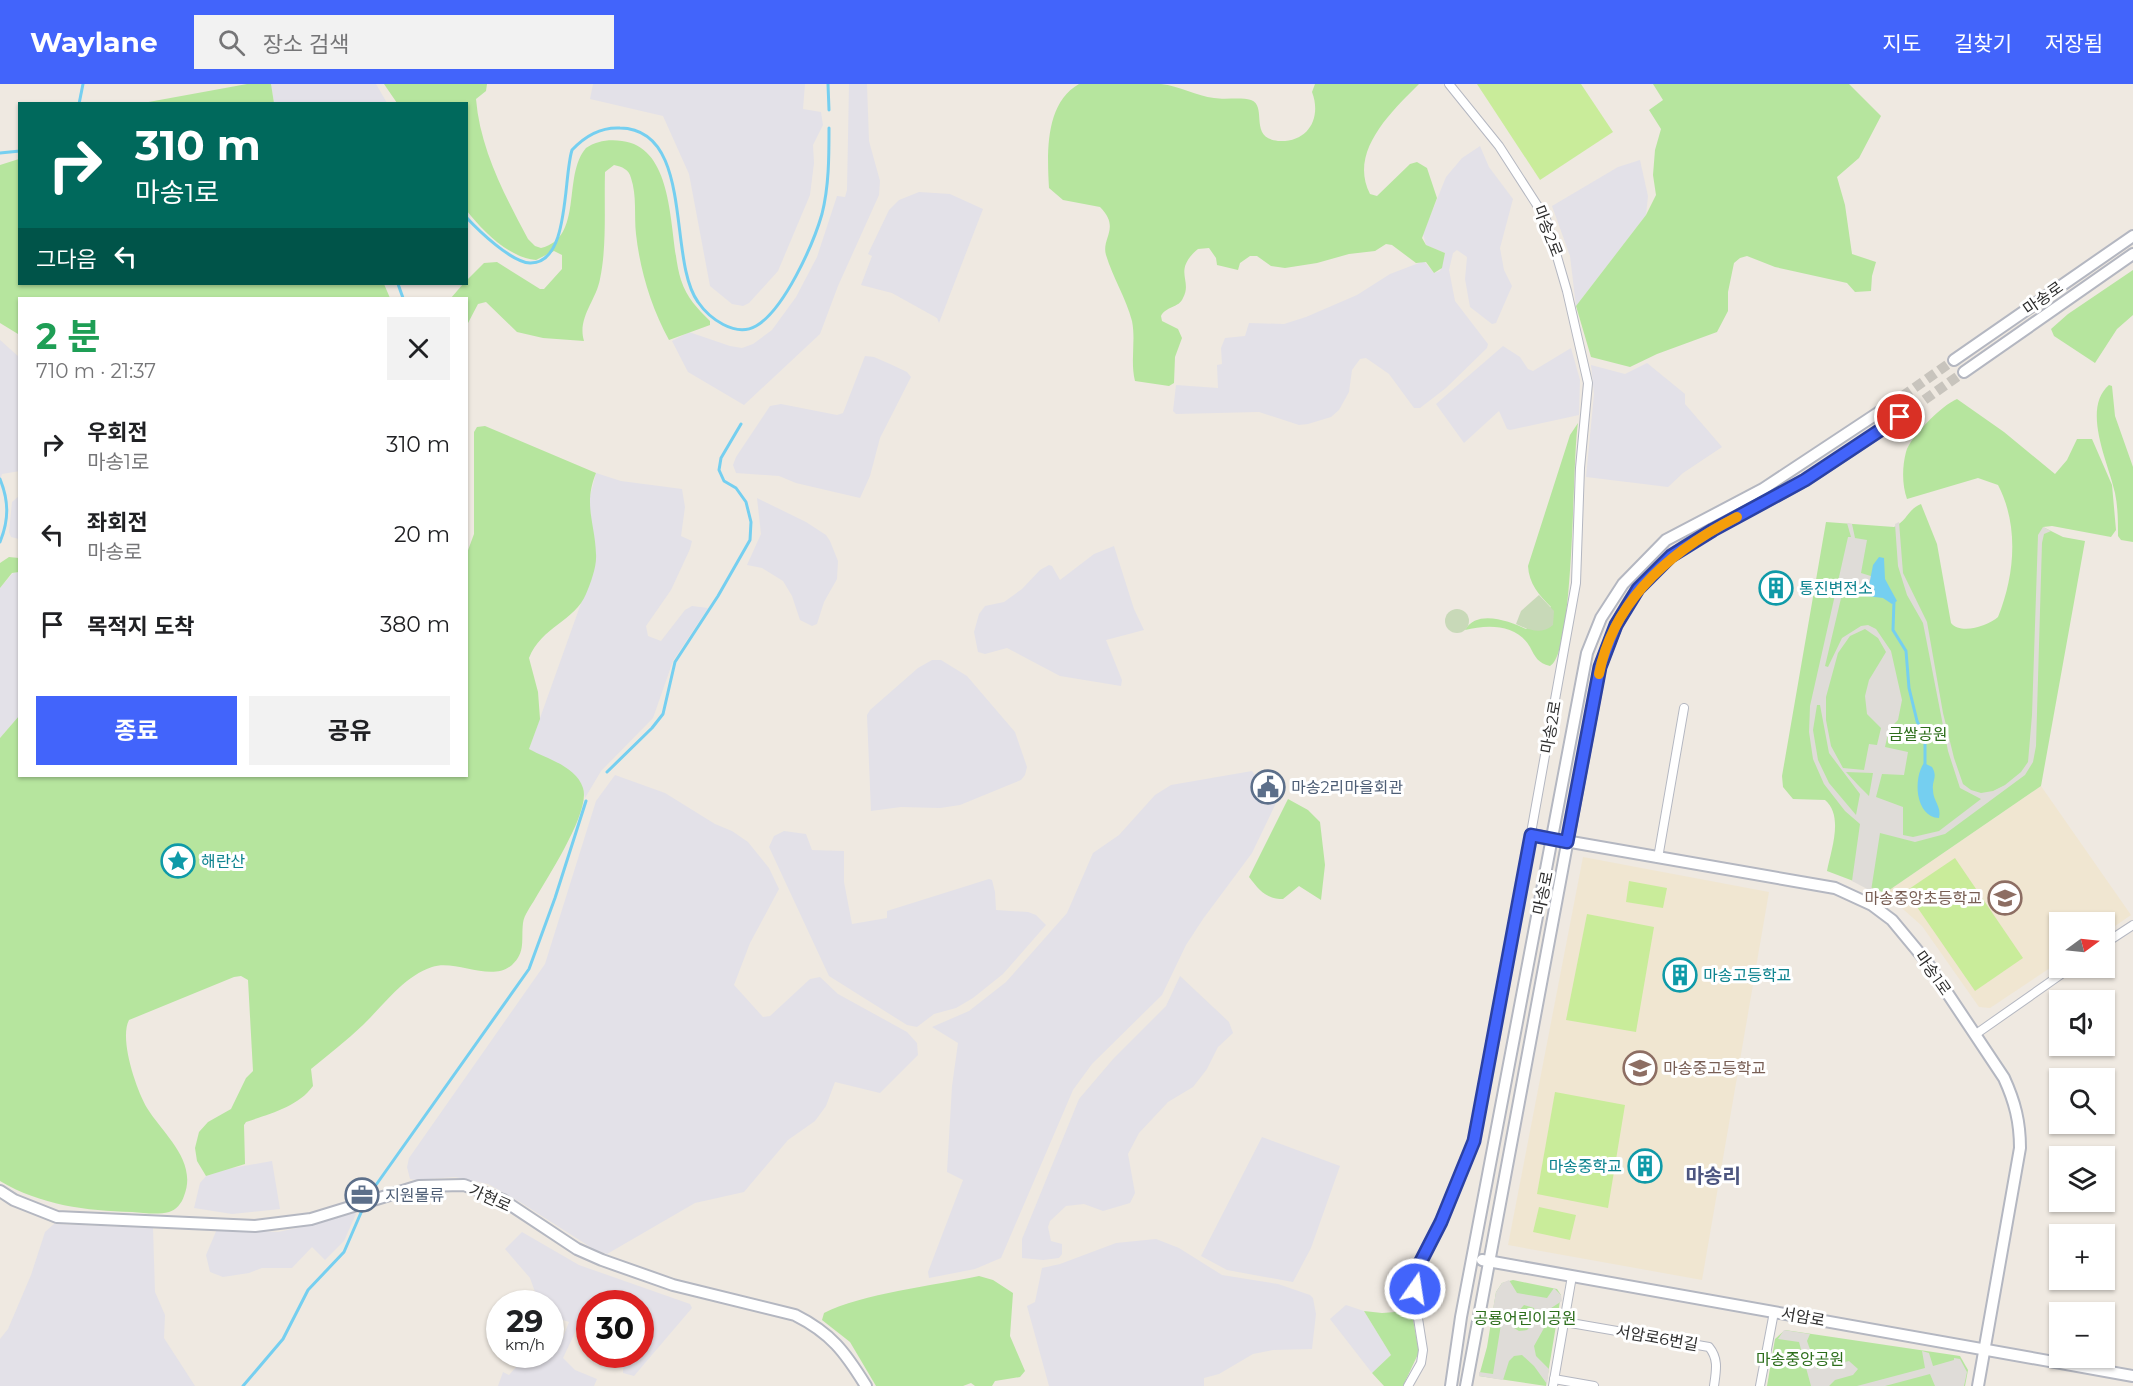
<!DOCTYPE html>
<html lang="ko">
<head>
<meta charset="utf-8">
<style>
	:root { --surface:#fff; --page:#f2f2f2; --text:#202124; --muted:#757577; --accent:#4264fb }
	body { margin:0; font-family:Montserrat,"Noto Sans KR",sans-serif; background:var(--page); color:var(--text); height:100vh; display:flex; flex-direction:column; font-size:22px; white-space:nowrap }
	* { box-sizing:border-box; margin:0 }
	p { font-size:20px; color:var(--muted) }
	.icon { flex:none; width:33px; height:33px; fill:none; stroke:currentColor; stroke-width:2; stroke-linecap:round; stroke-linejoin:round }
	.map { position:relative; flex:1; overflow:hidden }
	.sheet { position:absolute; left:18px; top:213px; width:450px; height:480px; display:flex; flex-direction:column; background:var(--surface); border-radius:0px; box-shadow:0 2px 4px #0004 }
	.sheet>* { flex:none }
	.banner { position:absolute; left:18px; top:18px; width:450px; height:183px; border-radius:0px; box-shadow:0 2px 4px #0004; background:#00695c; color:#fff; overflow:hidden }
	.needle { width:39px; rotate:75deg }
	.fabs { position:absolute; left:2049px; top:828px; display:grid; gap:12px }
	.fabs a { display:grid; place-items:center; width:66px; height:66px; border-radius:0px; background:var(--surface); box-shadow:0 2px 4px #0004; font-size:30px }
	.speed { position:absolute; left:486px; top:1206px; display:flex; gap:12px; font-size:30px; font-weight:700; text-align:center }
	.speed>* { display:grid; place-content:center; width:78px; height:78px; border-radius:50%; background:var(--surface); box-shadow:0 2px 4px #0004; line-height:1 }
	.speed small { font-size:15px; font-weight:400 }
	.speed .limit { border:9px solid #d22; background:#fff; color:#111 }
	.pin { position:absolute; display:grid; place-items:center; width:51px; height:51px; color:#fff; margin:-26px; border:3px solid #fff; border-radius:50%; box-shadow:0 2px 6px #0007 }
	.me { position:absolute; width:66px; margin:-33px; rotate:13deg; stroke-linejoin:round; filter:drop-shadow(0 0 4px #0008) }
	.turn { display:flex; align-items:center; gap:21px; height:126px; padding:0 18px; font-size:27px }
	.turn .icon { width:78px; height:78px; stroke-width:2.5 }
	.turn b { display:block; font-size:42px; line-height:51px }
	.then { display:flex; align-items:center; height:57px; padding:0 18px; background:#0003; gap:12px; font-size:22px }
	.round { display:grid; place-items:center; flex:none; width:63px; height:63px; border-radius:0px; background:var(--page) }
	.overview { display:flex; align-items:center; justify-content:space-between; height:102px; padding:0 18px }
	h1 { font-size:36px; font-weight:700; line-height:45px; color:#1e9e55 }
	.action { display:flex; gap:12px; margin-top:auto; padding:12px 18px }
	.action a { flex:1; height:69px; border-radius:0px; background:var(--accent); color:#fff; font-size:24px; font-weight:700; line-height:69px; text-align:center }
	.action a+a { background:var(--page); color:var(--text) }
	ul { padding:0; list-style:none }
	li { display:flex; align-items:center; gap:18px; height:90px; padding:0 18px }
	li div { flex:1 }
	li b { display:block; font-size:22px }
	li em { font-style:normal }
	header { display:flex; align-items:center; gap:36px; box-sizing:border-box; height:84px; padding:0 30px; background:var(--accent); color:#fff }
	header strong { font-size:28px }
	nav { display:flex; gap:33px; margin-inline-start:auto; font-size:21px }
	.search { width:420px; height:54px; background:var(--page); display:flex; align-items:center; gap:15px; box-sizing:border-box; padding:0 21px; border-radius:0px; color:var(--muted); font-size:22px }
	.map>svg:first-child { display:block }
	.industrial { fill:#e3e1e8 }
	.education { fill:#f0e6d1 }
	.green { fill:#b6e59e }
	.cemetery { fill:#c8d9b8 }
	.pitch { fill:#c9ec9a }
	.plaza { fill:#dfdcd8; fill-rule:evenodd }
	.water { fill:#75cff0 }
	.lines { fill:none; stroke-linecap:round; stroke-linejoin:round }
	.stream { stroke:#75cff0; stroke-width:3 }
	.secondary-tunnel { stroke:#c8c4bd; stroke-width:10; stroke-dasharray:10 5; stroke-linecap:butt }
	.street-casing { stroke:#b4b7c1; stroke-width:10 }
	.secondary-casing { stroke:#b4b7c1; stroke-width:14 }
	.street { stroke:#fff; stroke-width:8 }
	.secondary { stroke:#fff; stroke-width:10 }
	.route-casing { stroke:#2b41a3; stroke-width:15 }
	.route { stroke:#4264fb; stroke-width:10 }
	.slow { stroke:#f59e0b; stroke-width:10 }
	.labels { text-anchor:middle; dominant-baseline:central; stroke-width:6; stroke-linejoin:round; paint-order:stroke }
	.street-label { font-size:16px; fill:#2e2e2e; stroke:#fff }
	.culture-label { font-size:16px; fill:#0d838f; stroke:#fff; text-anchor:start }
	.park-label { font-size:16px; fill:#2c6e1b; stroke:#fff }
	.service-label { font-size:16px; fill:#4e5e75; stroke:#fff; text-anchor:start }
	.education-label { font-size:16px; fill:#785e54; stroke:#fff; text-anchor:end }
	.quarter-label { font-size:20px; font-weight:bold; fill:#4d5680; stroke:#fff }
</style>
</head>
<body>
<header>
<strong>Waylane</strong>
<div class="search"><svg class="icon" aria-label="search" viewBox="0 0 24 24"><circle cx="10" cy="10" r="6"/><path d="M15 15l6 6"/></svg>장소 검색</div>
<nav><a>지도</a><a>길찾기</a><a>저장됨</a></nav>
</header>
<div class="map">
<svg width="2133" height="1302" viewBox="0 0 2133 1302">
	<rect width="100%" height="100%" fill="#efe9e1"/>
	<g class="industrial">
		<path d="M271 0H376L387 19H274Z"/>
		<path d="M593 0H805L803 25 821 28 823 41 813 61 814 79 810 111 778 187 749 219 743 222 732 220 710 202 689 90 663 32 590 15Z"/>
		<path d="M849 0H867L869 57 880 97 879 111 838 202 820 250 744 321 688 288 672 257 689 248 730 262 742 264 753 260 772 246 796 213 817 173 837 112 845 113 847 106Z"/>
		<path d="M1480 62 1489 83 1513 115 1500 164 1504 186 1512 202 1496 239 1492 240 1470 223 1465 195 1467 173 1457 166 1453 169 1449 186 1455 217 1488 260 1487 264 1446 304 1420 324H1414L1389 290 1366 274 1360 275 1352 286 1349 308 1339 326 1331 333 1308 340 1299 341 1259 328 1176 330 1173 327 1176 301 1218 304 1217 281 1222 280 1221 264 1225 254 1245 252 1249 239 1284 240 1306 233 1357 211 1390 190 1424 177 1434 189 1440 187 1445 169 1426 161 1423 150 1446 93 1462 74Z"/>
		<path d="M1640 76 1648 112 1646 131 1576 222 1570 172 1552 122 1618 83Z"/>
		<path d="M919 108 950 110 983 125 939 239 937 234 892 209 861 201 872 172 868 170 889 126 899 116Z"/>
		<path d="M0 256 19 273 20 387 2 390 0 397Z"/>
		<path d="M1503 262 1520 273 1528 285 1533 287 1571 264 1580 296 1579 331 1510 346 1507 345 1499 327 1464 359 1436 320Z"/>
		<path d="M865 272 874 273 890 280 907 288 911 293 880 354 870 392 860 414 796 399 779 392 736 389 733 381 736 373 770 322 781 320 837 331 843 329Z"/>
		<path d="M1647 279 1685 310V320L1722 363 1683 389 1668 403 1586 393 1594 310 1591 281 1625 290Z"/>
		<path d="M596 389 621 397 682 405 685 423 681 452 692 457 690 465 671 506 646 542 648 552 661 557 685 526 692 522 708 524 673 577 653 634 601 687 585 714 583 704 529 665 595 480 589 416Z"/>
		<path d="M19 412V455L11 453 9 448 12 418Z"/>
		<path d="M757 414 806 438 826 451 830 457 838 477 837 495 824 518 817 540 812 542 800 536 792 512 783 497 762 484 747 481 761 450Z"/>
		<path d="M1114 462 1134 525 1144 546 1106 556 1122 596 1121 602 1060 592 1007 564 985 570 978 568 974 548 979 530 985 522 1004 518 1022 505 1040 486 1049 481 1052 482 1060 496 1094 470Z"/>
		<path d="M19 488V632L0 654V504L13 489Z"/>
		<path d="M932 576H941L967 592 1015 648 1027 683 1025 691 1021 696 960 721 940 724 901 723 871 727 867 631 870 626 918 584Z"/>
		<path d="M1252 687 1258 695 1261 715 1273 713 1277 717 1252 769 1203 835 1186 861 1162 911 1092 980 1073 1006 1001 1174 975 1185 929 1194 928 1188 963 1096 947 1088 952 1002 958 959 932 943 969 927 1006 898 1067 829 1093 769 1119 751 1155 711 1171 701Z"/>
		<path d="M615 691 665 709 715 740 732 747 748 758 769 784 779 805 750 859 734 901 763 933 770 932 810 895 820 893 838 910 907 948 917 959 918 971 880 1009 835 998 826 1022 815 1037 788 1056 744 1108 695 1119 607 1170 595 1166 520 1118 488 1100 455 1093 415 1096 410 1095 407 1083 409 1074 545 880 596 717Z"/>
		<path d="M784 747 806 750 812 766 844 767V798L852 840 887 834V827L989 795 992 796 995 808 996 826 1028 828 1036 831 1046 841 1003 890 973 914 956 924 934 930 917 943 907 941 829 892 769 763 774 752Z"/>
		<path d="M1180 892 1229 938 1233 949 1218 963 1207 985 1193 1003 1168 1018 1139 1049 1128 1070 1135 1109 1130 1119 1103 1127 1084 1120 1066 1122 1050 1137 1048 1143 1051 1157 1062 1160V1170L1059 1174 1043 1176 1022 1174V1155L1079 1015 1114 974 1166 922Z"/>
		<path d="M1262 1053 1340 1082 1311 1164 1293 1198 1227 1186 1201 1172Z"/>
		<path d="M272 1077 280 1125 232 1130 194 1124 200 1099 206 1092 227 1085Z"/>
		<path d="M353 1127 356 1130 344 1157 325 1176 312 1163 292 1184H262L249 1189 223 1193 210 1188 206 1171 217 1145 278 1148 311 1141Z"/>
		<path d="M54 1140 153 1144 155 1208 165 1231 164 1254 195 1302H0V1255L8 1245 31 1191 45 1148Z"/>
		<path d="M522 1148 579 1181 690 1220 692 1224 634 1292 623 1289 624 1271 640 1270V1220H590L589 1241 580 1238 563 1274 575 1286 597 1295 594 1302H498L503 1288 509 1291 527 1271 550 1270 551 1258 556 1260 562 1256 569 1238 551 1232 550 1220 539 1219 530 1194 505 1165Z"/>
		<path d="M1156 1155 1179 1164 1222 1191 1278 1200 1310 1211 1313 1214 1316 1230 1312 1265 1273 1266 1253 1270 1219 1290 1204 1294V1302H1049L1027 1222 1035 1218 1042 1184 1060 1180 1116 1159Z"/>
		<path d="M1346 1221 1364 1227 1391 1271 1372 1289 1330 1235Z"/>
	</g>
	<g class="education">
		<path d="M2041 702 2131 831 2105 849 2104 838H2060L2059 878 1990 924 1979 923 1922 842 1885 809Z"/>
		<path d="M1583 773 1769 808 1702 1196 1508 1161Z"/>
	</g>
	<g class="green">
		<path d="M247 0H271L274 19H143Z"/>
		<path d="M384 0H487L486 7 476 15C480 65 505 112 528 155L535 162 541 164C584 154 562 91 586 64 596 57 609 55 622 57 678 64 668 156 681 196 687 214 697 224 710 237V241L669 256C651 223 640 186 636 150 634 131 637 112 631 94 629 85 622 83 614 81L605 88C604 123 607 162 600 195 596 217 577 234 584 257L543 254 517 248 486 218 478 220 467 241 466 214H451L463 200H466L467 196 484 179 497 178 540 205H544L562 185V171L554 167 536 176C509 174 483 147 467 127L466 20 397 19Z"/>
		<path d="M1079 0C1106 0 1134 0 1161 0 1179 2 1197 12 1214 14 1225 16 1241 13 1251 16 1268 22 1248 54 1278 57 1308 59 1322 34 1312 8L1315 0H1419C1392 27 1348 68 1370 110L1377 112 1410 80 1417 78 1427 84 1437 114 1422 154 1426 161 1445 169 1442 184 1434 189 1426 178 1416 179 1392 161 1386 160 1375 167 1349 170 1317 179 1285 184 1271 182 1257 172H1250L1240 179 1238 186 1217 181 1216 174 1209 164 1198 165C1172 187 1193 196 1183 214 1179 224 1166 222 1161 232L1162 237 1178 245 1182 254 1175 273 1174 299 1169 302 1135 297C1130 277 1136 257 1132 237 1126 214 1113 194 1106 171 1101 154 1121 144 1100 123L1063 116 1049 104C1047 69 1045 19 1079 0Z"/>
		<path d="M1653 0H1849L1881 32 1859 74 1837 93 1845 121 1852 170 1876 178 1872 192 1871 207 1855 208 1847 199 1775 183 1747 172 1740 174 1734 179 1728 208V227L1717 248 1657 270 1630 283 1591 273 1576 222 1646 131 1656 111 1653 91 1655 66 1661 45 1649 26 1663 16Z"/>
		<path d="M19 75 20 200H384L390 214H20L18 250 0 239V81Z"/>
		<path d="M2133 186V231L2117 245 2095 279 2054 252 2051 245 2068 230Z"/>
		<path d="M2109 301 2112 302 2115 332 2133 383V458L2121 456 2118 452C2118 438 2118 423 2115 409 2109 380 2081 325 2109 301Z"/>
		<path d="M1957 315 2004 348 2055 390 2067 376 2077 355H2092L2112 401 2116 446 2111 453 2052 442 2043 443 2063 453 2085 457 2041 702 1885 809 1827 787C1831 766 1844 732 1825 716L1793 715 1783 703 1782 692 1826 438 1894 443C1907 437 1908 425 1921 420L1937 460 1951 539C1961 551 1988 542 1998 533 2015 491 2019 441 1998 401L1978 394 1907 415C1902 401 1902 383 1906 368 1910 353 1942 321 1957 315Z"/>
		<path d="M1578 339C1572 374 1575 570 1550 582 1538 579 1535 573 1530 563 1517 540 1488 540 1465 546 1477 525 1509 537 1526 545L1551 523C1539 511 1529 500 1528 482L1570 351Z"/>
		<path d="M485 342 596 389C583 421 595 438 596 470 597 482 591 498 586 510 575 537 541 543 529 574L538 608 540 635 529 665C547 675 576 682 583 704 591 727 548 792 535 815 531 822 524 831 523 839 521 856 526 868 512 881 491 899 456 875 432 883 404 892 384 921 363 941 346 957 328 971 311 985L313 1002C298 1023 269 1030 246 1038L244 1041 245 1080 206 1092 197 1077 195 1064 199 1048 208 1038 231 1025 246 994 253 987 248 896 241 892 234 893 129 936C119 955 136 1005 147 1024 163 1050 198 1077 184 1112 182 1119 176 1126 169 1128 158 1131 144 1129 132 1128 87 1127 40 1121 0 1097V654L19 632 20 692H466L467 469 474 450V348L477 343Z"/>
		<path d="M9 473 19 474V488L12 489 0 504V479Z"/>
		<path d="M1288 715 1308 726 1320 738 1325 781 1321 816 1299 802 1283 815C1266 815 1259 806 1249 793Z"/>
		<path d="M979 1192 993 1196 1013 1209 1010 1252 1025 1287 1020 1293 995 1297 992 1302H975L971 1299 963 1302H876L850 1258 822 1236 824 1229C861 1210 936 1201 979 1192Z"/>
		<path d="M1513 1196 1557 1205 1561 1211 1546 1302 1479 1292 1487 1263 1496 1208 1502 1199Z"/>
		<path d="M1364 1227 1382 1229 1409 1227 1412 1230 1419 1268 1403 1302H1384L1372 1289 1391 1271Z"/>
		<path d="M1785 1246 1960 1272 1968 1286 1965 1302H1767L1775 1255Z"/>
	</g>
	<g class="cemetery">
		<path d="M1539 511 1554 527 1553 541C1541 551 1529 546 1516 540L1521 527Z"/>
		<circle cx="1457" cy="537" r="12"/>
	</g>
	<g class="pitch">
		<path d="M1477 0H1581L1613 48 1540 96Z"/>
		<path d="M1955 774 2023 874 1975 907 1906 807Z"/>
		<path d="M1629 797 1667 804 1663 824 1626 818Z"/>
		<path d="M1587 830 1654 843 1636 948 1566 936Z"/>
		<path d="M1555 1008 1625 1021 1608 1124 1537 1110Z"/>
		<path d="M1539 1123 1576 1131 1570 1156 1533 1148Z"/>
	</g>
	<g class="plaza">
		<path d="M1899 438 1903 489 1927 538 1943 629 1954 674 1963 700 1971 706 1981 709 1993 707 2005 701 2021 688 2028 678 2032 631 2038 451 2043 443 2051 447 2044 450 2042 459 2036 662 2033 678 2025 691 1945 750 1915 758 1880 749 1871 807 1852 797 1860 740 1845 727 1824 700 1813 675 1809 648 1810 622 1848 453H1851L1847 439 1852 440 1855 454 1867 456 1861 489 1874 493 1872 507 1859 504 1857 513 1842 510 1825 582 1828 583 1842 554 1861 542 1868 541 1876 545 1891 567 1902 616 1898 636 1889 645 1885 663 1908 668 1904 691 1882 690 1876 713 1903 723V751L1913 753 1939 747 1981 715 1960 704 1948 667 1923 539 1907 511 1898 482 1895 440ZM1865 545 1878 554 1886 568 1869 596 1865 612 1867 630 1881 644 1877 661 1869 660 1864 686 1843 684 1831 662 1826 636V613L1838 569 1850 552ZM1817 621H1820L1829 669 1860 710 1856 731 1829 699 1818 676 1813 646ZM1846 688 1873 689 1869 712 1858 701Z"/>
		<path d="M1509 1196 1517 1209 1547 1214 1554 1204 1561 1211 1562 1217 1548 1226 1544 1244 1534 1262 1536 1272 1549 1285 1547 1300 1534 1282 1522 1271 1514 1272 1509 1277 1503 1296 1479 1292V1288L1493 1290 1503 1228 1493 1225 1496 1208 1502 1199ZM1524 1221 1534 1224 1537 1235 1527 1246 1519 1247 1514 1244 1513 1233Z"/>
		<path d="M1784 1246 1810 1250 1807 1257 1817 1285 1849 1277 1858 1285 1853 1291 1835 1296 1829 1302H1811L1799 1258 1778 1255Z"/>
		<path d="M1922 1267 1929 1269 1933 1282 1954 1276V1274L1960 1275 1967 1288 1964 1302H1935L1930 1290 1885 1302H1857L1925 1284Z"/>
	</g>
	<g class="water">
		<path d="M1879 473 1884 474 1885 495 1897 517 1892 520 1883 514 1867 512 1873 481Z"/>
		<path d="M1924 679 1932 683C1938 693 1932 696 1933 706 1933 717 1942 723 1939 734 1915 733 1913 694 1924 679Z"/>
	</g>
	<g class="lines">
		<g class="stream">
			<path d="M828 0 829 26"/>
			<path d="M79 20 83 0"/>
			<path d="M0 69 20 67"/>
			<path d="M466 133C479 147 511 178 530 179 570 180 563 94 572 66 585 52 601 43 620 44 695 45 667 176 698 218 709 234 735 254 756 242 784 226 813 161 822 130 829 102 829 73 829 44"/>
			<path d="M398 200 403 214"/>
			<path d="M0 395C9 417 9 436 0 458"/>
			<path d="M1894 517 1893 546 1906 567 1909 604 1917 637 1925 653V680"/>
			<path d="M607 688 652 644 663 630 675 578 718 512 750 456 751 438 746 418 736 404 724 397 719 386 721 374 741 340"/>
			<path d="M371 1108 529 885 555 814 586 717"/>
			<path d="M243 1302 283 1255 308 1206 344 1168 363 1124"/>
		</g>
		<g class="secondary-tunnel">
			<path d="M1890 321 1954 276"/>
			<path d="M1900 333 1964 288"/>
		</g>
		<g class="street-casing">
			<g id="street">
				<path d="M1658 774 1684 624"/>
				<path d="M2104 860 2133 841"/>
				<path d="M1976 950 2070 884"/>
				<path d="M1565 1238 1709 1263C1719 1275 1716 1287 1714 1302"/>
				<path d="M1554 1295 1594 1302"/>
				<path d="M1408 1302 1421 1279 1423 1266 1417 1228 1416 1192 1474 1057 1486 999 1576 499 1580 384 1588 299 1567 207 1546 135 1499 62 1449 0"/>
				<path d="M1553 1302 1572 1192"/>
				<path d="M1760 1302 1774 1228"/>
			</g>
		</g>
		<g class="secondary-casing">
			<g id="secondary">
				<path d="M1954 276 2133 152"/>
				<path d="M1964 288 2133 170"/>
				<path d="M1531 751 1835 804 1872 821 1892 836 1926 877 2004 994C2015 1018 2020 1038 2020 1064L1978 1302"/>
				<path d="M0 1107 14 1116 57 1133 255 1142 311 1135 419 1102 464 1101 503 1116 577 1165 602 1176 673 1201 795 1231C831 1249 845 1268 866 1302"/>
				<path d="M1482 1176 2133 1292"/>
				<path d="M1451 1302 1461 1233 1587 569 1601 534 1623 500 1666 456 1763 405 1890 321"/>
				<path d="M1466 1302 1600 583C1610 556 1620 528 1638 505 1679 452 1749 430 1805 396 1837 376 1869 354 1900 333"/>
			</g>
		</g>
		<use href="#street" class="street"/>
		<use href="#secondary" class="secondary"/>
	</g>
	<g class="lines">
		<g class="route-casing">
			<path id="route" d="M1415 1205 1420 1179 1441 1138 1474 1057 1531 751 1567 758 1600 583 1616 541 1638 505 1671 472 1713 446 1805 396 1900 333"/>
		</g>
		<use href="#route" class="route"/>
		<path class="slow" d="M1599 590C1614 514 1672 466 1737 433"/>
	</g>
	<defs>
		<g id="building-ring" transform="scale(1.725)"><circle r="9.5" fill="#fff" stroke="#0f9aa8" stroke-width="1.5"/><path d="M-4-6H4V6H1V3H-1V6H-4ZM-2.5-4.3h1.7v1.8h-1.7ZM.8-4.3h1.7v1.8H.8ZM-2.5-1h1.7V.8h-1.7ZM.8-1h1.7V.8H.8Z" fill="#0f9aa8"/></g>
		<g id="civic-ring" transform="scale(1.725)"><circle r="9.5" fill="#fff" stroke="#5c6f8a" stroke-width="1.5"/><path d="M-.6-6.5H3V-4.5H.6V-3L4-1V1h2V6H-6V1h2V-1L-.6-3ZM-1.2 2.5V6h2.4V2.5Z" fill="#5c6f8a"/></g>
		<g id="sight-ring" transform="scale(1.725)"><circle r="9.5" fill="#fff" stroke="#0f9aa8" stroke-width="1.5"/><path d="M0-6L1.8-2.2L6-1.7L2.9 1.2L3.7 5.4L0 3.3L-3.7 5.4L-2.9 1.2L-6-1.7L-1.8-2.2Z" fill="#0f9aa8"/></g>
		<g id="school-ring" transform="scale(1.725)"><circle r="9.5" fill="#fff" stroke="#8d6e63" stroke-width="1.5"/><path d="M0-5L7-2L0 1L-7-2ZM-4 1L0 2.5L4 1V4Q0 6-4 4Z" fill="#8d6e63"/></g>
		<g id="office-ring" transform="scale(1.725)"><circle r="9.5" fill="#fff" stroke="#5c6f8a" stroke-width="1.5"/><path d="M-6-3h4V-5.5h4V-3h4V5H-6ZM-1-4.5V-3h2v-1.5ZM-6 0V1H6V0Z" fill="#5c6f8a"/></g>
	</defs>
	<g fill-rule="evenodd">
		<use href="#building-ring" x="1776" y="504"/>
		<use href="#civic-ring" x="1268" y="703"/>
		<use href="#sight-ring" x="178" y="777"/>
		<use href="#school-ring" x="2005" y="814"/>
		<use href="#building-ring" x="1680" y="891"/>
		<use href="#school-ring" x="1640" y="984"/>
		<use href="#building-ring" x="1645" y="1082"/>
		<use href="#office-ring" x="362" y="1111"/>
	</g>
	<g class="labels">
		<g class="street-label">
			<text transform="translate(1548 147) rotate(69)">마송2로</text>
			<text transform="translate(2043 214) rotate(-35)">마송로</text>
			<text transform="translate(1551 643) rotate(-80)">마송2로</text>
			<text transform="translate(1543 809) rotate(-78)">마송로</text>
			<text transform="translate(1933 889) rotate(55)">마송1로</text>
			<text transform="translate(490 1114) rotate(24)">가현로</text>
			<text transform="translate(1803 1233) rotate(10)">서암로</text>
			<text transform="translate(1657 1254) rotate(10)">서암로6번길</text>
		</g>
		<g class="culture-label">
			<text x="1799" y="504">통진변전소</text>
			<text x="201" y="777">해란산</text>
			<text x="1703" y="891">마송고등학교</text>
			<text x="1622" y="1082" text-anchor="end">마송중학교</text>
		</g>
		<g class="park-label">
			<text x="1918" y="650">금쌀공원</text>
			<text x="1525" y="1234">공룡어린이공원</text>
			<text x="1800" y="1275">마송중앙공원</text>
		</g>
		<g class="service-label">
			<text x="1291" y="703">마송2리마을회관</text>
			<text x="385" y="1111">지원물류</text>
		</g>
		<g class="education-label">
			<text x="1982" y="814">마송중앙초등학교</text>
			<text x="1663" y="984" text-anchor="start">마송중고등학교</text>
		</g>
		<g class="quarter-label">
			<text x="1713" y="1092">마송리</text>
		</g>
	</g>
</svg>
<div class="fabs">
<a><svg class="needle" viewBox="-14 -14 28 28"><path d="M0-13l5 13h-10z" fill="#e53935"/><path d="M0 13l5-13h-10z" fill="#757577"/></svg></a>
<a><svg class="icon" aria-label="sound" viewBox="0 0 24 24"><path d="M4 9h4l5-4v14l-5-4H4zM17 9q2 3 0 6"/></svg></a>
<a><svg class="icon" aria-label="search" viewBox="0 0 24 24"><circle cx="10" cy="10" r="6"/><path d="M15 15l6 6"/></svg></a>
<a><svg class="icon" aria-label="layers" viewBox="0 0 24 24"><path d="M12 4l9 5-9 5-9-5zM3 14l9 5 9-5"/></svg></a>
<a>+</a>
<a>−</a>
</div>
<div class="speed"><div>29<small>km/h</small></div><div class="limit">30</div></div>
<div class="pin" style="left:1900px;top:333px;background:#d93025"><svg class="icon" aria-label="arrive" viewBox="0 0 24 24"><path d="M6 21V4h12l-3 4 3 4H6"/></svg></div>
<svg class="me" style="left:1415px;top:1205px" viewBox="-20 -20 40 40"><circle r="17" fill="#4264fb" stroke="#fff" stroke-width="3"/><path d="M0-11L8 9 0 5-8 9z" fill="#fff"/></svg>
<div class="banner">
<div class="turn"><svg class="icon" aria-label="right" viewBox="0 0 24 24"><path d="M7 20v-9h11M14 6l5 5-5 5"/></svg><div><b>310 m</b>마송1로</div></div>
<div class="then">그다음<svg class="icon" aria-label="left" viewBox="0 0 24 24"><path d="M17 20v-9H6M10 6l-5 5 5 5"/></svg></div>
</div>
<section class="sheet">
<div class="overview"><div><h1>2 분</h1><p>710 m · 21:37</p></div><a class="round"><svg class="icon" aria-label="close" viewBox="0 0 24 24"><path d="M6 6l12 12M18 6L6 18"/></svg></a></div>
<ul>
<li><svg class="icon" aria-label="right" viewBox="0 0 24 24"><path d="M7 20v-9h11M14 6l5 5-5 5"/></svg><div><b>우회전</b><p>마송1로</p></div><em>310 m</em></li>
<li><svg class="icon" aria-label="left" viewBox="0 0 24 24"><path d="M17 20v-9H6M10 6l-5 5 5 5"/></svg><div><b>좌회전</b><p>마송로</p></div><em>20 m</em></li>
<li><svg class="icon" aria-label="arrive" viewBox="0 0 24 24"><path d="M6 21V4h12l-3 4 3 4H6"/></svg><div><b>목적지 도착</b></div><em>380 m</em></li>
</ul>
<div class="action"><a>종료</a><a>공유</a></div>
</section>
</div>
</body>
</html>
